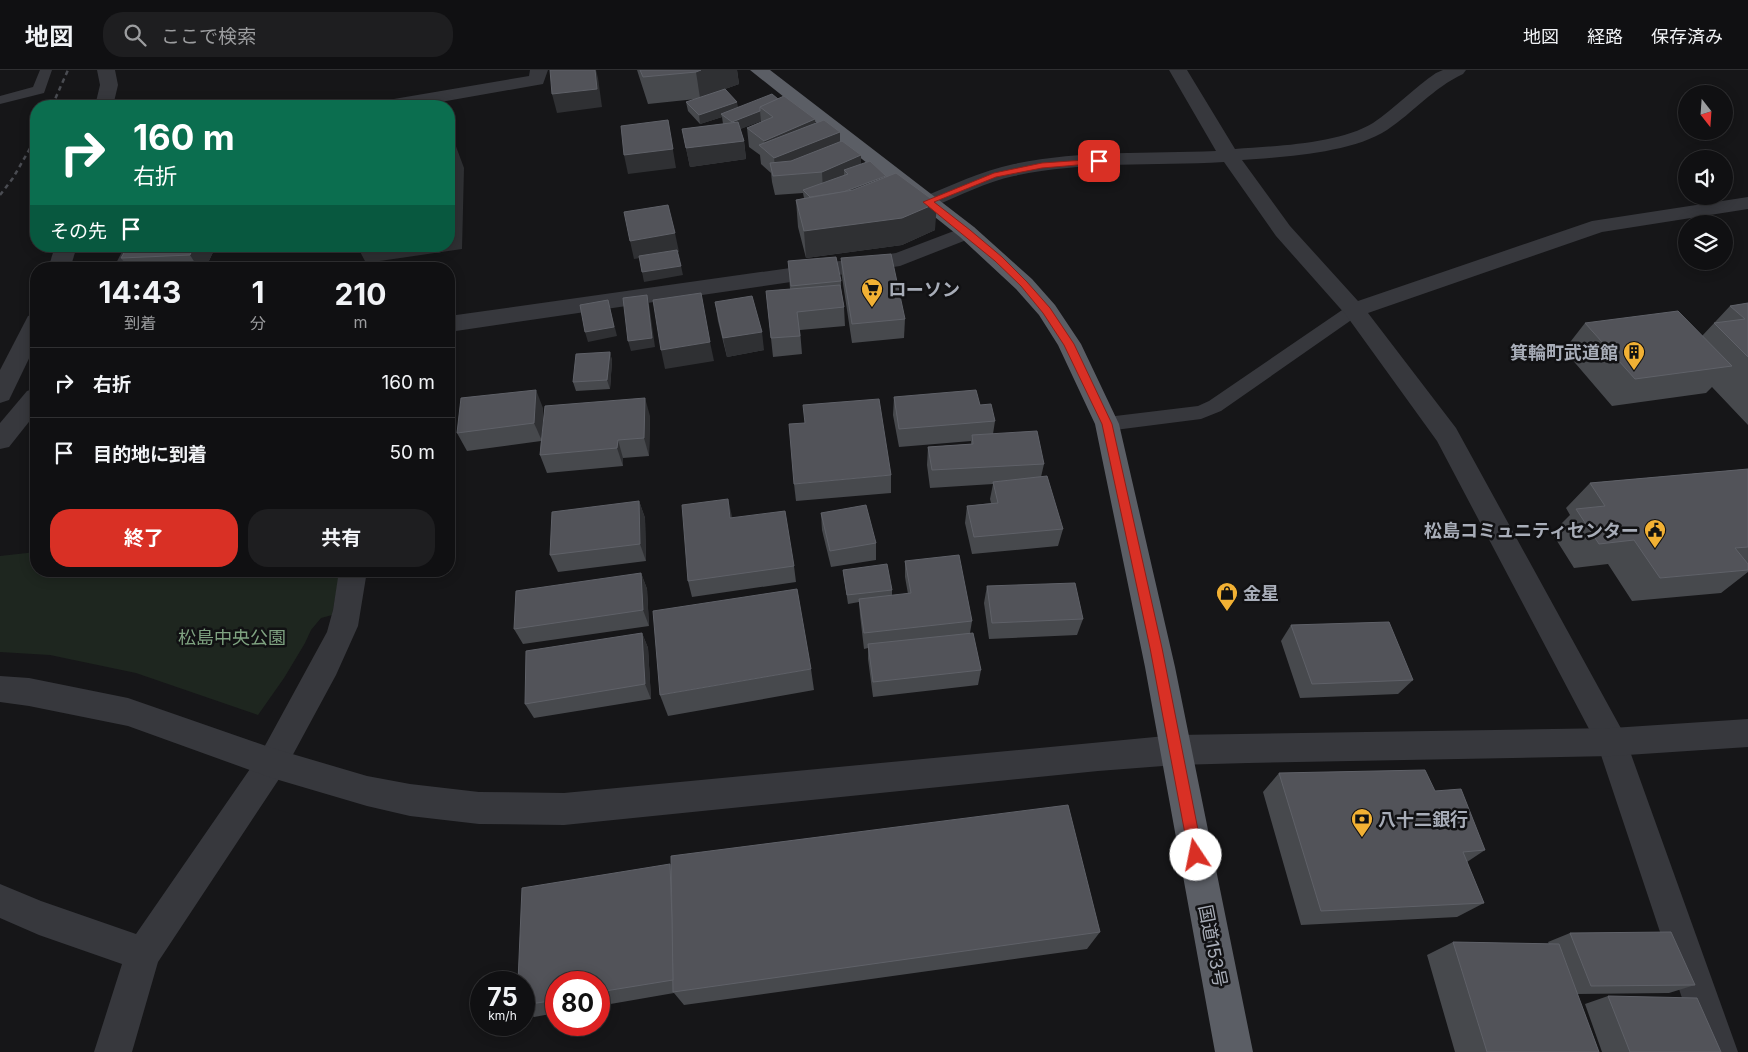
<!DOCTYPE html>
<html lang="ja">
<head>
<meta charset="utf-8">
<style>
	:root { --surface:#101012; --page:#1e1e20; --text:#f1f3f6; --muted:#9c9d9f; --line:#303032; --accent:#d93025 }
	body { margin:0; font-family:Inter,"Noto Sans JP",sans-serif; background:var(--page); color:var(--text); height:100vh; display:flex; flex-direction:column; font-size:19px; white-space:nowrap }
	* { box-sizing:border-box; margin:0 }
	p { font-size:16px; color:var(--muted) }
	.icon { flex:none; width:28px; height:28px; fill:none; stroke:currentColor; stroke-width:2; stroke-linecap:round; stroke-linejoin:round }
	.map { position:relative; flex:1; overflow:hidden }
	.sheet { position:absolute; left:30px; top:192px; width:425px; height:315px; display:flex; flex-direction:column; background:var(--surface); border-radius:20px; box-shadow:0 2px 12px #0003,0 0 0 1px var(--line) }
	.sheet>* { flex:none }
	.hud { position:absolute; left:30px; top:30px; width:425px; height:152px; border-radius:20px; box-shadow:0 2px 12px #0003,0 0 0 1px var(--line); background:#0b6e4f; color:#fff; overflow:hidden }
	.needle { width:32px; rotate:163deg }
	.fabs { position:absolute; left:1678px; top:15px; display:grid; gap:10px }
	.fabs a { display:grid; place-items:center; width:55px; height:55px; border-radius:50%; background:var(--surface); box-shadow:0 2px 12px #0003,0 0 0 1px var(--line); font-size:25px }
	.speed { position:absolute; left:470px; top:901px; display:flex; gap:10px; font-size:25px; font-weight:700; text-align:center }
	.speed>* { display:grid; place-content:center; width:65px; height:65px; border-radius:50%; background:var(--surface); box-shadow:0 2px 12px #0003,0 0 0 1px var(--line); line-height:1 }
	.speed small { font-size:12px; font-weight:400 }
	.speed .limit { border:8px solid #d22; background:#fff; color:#111 }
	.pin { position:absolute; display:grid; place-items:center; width:42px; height:42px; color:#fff; margin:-21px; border-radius:10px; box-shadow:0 2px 8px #0006 }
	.me { position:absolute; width:55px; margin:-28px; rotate:349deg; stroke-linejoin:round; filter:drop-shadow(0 0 4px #0008) }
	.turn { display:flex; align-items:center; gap:18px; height:105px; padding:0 20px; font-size:22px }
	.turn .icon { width:65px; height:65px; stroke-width:2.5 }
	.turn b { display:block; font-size:35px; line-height:42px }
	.then { display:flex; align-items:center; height:48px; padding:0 20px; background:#0003; gap:10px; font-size:19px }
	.eta { display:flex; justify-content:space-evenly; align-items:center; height:85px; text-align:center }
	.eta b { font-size:30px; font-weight:700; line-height:35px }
	.primary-button { display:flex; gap:10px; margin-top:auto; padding:10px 20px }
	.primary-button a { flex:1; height:58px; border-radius:20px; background:var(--accent); color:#fff; font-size:20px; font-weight:700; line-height:58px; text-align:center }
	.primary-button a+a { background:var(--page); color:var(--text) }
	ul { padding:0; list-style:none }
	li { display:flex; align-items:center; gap:15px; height:70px; padding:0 20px; border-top:1px solid var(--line) }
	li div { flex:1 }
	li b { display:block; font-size:19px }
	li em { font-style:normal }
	header { display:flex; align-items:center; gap:30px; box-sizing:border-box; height:70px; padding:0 25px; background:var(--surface); border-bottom:1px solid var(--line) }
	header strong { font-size:24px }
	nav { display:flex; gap:28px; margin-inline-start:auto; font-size:18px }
	.search { width:350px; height:45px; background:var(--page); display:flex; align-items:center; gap:12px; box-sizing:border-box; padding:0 18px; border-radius:20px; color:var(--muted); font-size:19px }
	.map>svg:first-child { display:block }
	.green { fill:#1e261f }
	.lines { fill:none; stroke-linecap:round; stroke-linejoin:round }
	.service { fill:#37383d; fill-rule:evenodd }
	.minor { fill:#37383d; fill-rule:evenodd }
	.tertiary { fill:#37383d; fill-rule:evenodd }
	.trunk { fill:#5b5e65; fill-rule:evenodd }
	.rail { stroke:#4a4c52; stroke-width:2.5; stroke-dasharray:4.5 4; stroke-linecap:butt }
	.wall { fill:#47494d }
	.shaded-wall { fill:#2f3033 }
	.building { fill:#525359; stroke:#5f6168 }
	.route { fill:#d93025; stroke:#8d1f18 }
	.labels { text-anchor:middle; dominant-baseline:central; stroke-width:5; stroke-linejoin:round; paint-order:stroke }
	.poi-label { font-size:18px; font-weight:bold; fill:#a8adb8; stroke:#111113; text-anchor:start }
	.park-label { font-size:18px; fill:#7fa381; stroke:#111113 }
	.street-label { font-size:18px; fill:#a8adb8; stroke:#111113 }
</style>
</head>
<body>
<header>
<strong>地図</strong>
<div class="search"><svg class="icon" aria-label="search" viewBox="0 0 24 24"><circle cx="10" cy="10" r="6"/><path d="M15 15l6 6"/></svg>ここで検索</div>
<nav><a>地図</a><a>経路</a><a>保存済み</a></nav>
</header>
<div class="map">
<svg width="1748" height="982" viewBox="0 0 1748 982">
	<rect width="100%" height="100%" fill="#161618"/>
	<path class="green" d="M36 482V501H340L332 545 321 548 311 560 305 573 284 608 258 645 136 603 50 585 0 582V486Z"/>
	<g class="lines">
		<g class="service">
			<path d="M40 0H52L44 23 0 34V26L33 17Z"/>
			<path d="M1354 235 1360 236 1362 240 1360 244 1221 341 1201 349 1107 361 1101 359 1098 354 1101 349 1107 347 1198 336 1209 331 1348 236Z"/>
		</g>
		<g class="minor">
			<path d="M97 0H115L118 15 113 36H95L100 15Z"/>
			<path d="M530 0H548L543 14 418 36H379L382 32 388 30 529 6Z"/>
			<path d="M1169 0H1187L1235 79C1275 76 1339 74 1373 53 1395 38 1414 18 1436 3L1443 0H1466L1463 4C1433 18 1414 42 1387 60 1352 83 1284 87 1242 90L1290 156 1358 231 1592 151 1748 127V139L1602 162 1368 243 1456 358 1623 662 1738 982H1700L1598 676 1437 371 1346 245 1276 166 1224 92C1154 96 1082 91 1014 106 986 112 961 125 935 136L928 138 921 136 918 132 921 128C952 115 981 101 1014 94 1080 80 1149 84 1216 81Z"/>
			<path d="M967 156 974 157 977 162 974 167 900 196 449 262V246L896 183Z"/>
			<path d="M55 176H77L70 199H48Z"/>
			<path d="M125 176H146L135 199H113Z"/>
			<path d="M36 243V274L9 330 0 333V300L28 246Z"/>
			<path d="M36 318V343L9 377 0 379V353L27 321Z"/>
			<path d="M339 501H367L358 556 336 605 283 703 158 892 132 982H94L122 894 39 865 0 848V814L41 831 136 864 261 683 327 562 333 540Z"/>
		</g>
		<path class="tertiary" d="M0 606 29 608 128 628 272 678 367 706 410 714 479 722 564 723 1176 665 1612 658 1748 649V677L1612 686 1248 693 1176 695 1098 701 564 755 479 754 410 746 367 736 272 708 128 656 29 636 0 632Z"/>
		<path class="trunk" d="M750 0H770L974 157 1032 209 1055 235 1081 274 1119 354 1175 597 1253 982H1215L1145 597 1095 354 1058 275 1039 245 1016 219 960 167Z"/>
		<g class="rail">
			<path d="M52 36 68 0"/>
			<path d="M0 125 13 108 36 68"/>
		</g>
	</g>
	<g class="wall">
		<path d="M637 0H737L739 14 725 19 738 37 778 29 815 49V53L840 62V71L861 94 935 160 902 175 806 188 798 157 796 130 804 128 803 123 775 125 772 112 771 103 761 94 760 85 749 77 747 58 761 52V51L740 59 744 71 746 89 690 97 682 59 723 54 722 47 700 54 688 41 686 32 696 29 648 34Z"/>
		<path d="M216 176 205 199H129L121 188Z"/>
		<path d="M841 188 905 249 904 268 852 273 842 207Z"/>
		<path d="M788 191 841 211V218L844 237 845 256 800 260 802 284 773 287 766 221 790 219Z"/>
		<path d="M715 232 764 280 727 287 718 251Z"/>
		<path d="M1748 233V355L1712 317 1706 323 1612 336 1564 280 1585 253 1702 266 1730 236Z"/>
		<path d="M610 282 612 291 610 319 576 321 573 312Z"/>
		<path d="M894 327 980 335 995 351 993 364 1044 394 1041 407 1063 459 1058 476 972 484 965 453 967 436 991 433 990 429 993 414 930 418 927 395 928 377 971 374V371L899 377 893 345Z"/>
		<path d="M543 338 542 363 650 346 649 386 623 388V396L547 403 540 385 541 371 467 381 457 363Z"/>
		<path d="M1748 399V502L1721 523 1632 531 1608 494 1574 498 1552 463 1570 445 1566 438 1590 413Z"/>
		<path d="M891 405V423L796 431 794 414Z"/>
		<path d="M639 431 645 448 646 491 558 502 550 485Z"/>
		<path d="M36 434V450L31 446Z"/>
		<path d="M821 443 876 473V490L831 497 822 460Z"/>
		<path d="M732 448 794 496 796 512 692 527 688 511Z"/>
		<path d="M905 491 972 551 970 563 981 600 978 615 873 627 868 589V578L864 579 860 545 859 532 848 534 844 508 843 500 892 520V526L908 524 905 507Z"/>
		<path d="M641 503 647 519 649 556 523 574 514 559Z"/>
		<path d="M987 516 1083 549 1077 565 989 569 984 533Z"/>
		<path d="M1291 555 1413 610 1398 624 1300 628 1281 571Z"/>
		<path d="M642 563 648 578 651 629 534 648 525 634Z"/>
		<path d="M811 599 814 620 668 646 660 625Z"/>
		<path d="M1279 703 1435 721 1485 780 1467 792 1484 833 1457 847 1301 855 1263 722Z"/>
		<path d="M672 798 1100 862 1087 879 684 935 674 923 599 936V912H556V943L534 947 524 941V912Z"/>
		<path d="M1570 863 1695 915 1669 923 1577 924 1599 982H1455L1427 885 1453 872 1549 874 1548 872Z"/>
		<path d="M1608 926 1721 982H1602L1585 934Z"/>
	</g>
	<g class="shaded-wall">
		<path d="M595 0H596L598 8 602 37 557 43 552 24Z"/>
		<path d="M701 0H737L739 14 700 28 696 2Z"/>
		<path d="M737 32 739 41 721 44 722 47 700 54 699 45Z"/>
		<path d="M760 41 761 51 733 62 732 52Z"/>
		<path d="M815 49 816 67 765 80 764 71Z"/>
		<path d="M668 50 676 98 628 104 624 85Z"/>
		<path d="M840 62V81L776 106 774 88Z"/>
		<path d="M454 71 464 98 462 179 366 193 357 176H449V153Z"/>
		<path d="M744 71 746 89 690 97 686 78Z"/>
		<path d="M861 85V104L844 100V111L823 121 822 102Z"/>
		<path d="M886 106V125L814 132Z"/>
		<path d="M937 133 935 160 902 175 806 188 804 161Z"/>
		<path d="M675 163 679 182 634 189 630 171Z"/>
		<path d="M194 176H216L205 199H199L190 185Z"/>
		<path d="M681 196 683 205 644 212 642 202Z"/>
		<path d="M647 225 649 234 655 277 631 281 628 271Z"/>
		<path d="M608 230 617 266 588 272 585 262Z"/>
		<path d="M762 262 764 280 727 287 723 268Z"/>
		<path d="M710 272 714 291 665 299 661 280Z"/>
		<path d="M610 282 612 291 610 319 607 310Z"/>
		<path d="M536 320 543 338 542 371 534 353Z"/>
		<path d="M645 328 650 346 649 386 644 368Z"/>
		<path d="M618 370 623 388V396L617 378Z"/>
		<path d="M728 429 732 446 734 466 730 448Z"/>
		<path d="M639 431 645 448 646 491 640 474Z"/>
		<path d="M269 501H280L273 505Z"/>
		<path d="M641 503 647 519 649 556 643 540Z"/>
		<path d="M642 563 648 578 651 629 645 614Z"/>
		<path d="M670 794 678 810 684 921 675 909Z"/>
	</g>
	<g class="building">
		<path d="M550 0H595L597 19 552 24Z"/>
		<path d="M640 0H701L696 2 643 7Z"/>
		<path d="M725 19 737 32 699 45 686 32Z"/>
		<path d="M772 24 778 29 760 37V41L732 52 721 44Z"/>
		<path d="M784 26 815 49 764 71 747 58 773 47 760 37Z"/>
		<path d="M668 50 673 79 624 85 621 56Z"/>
		<path d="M824 50 840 62 774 88 759 75Z"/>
		<path d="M738 52 744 71 686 78 682 59Z"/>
		<path d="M454 71 451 152 449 153V72Z"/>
		<path d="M842 71 861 85 822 102 773 106 770 93 791 91Z"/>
		<path d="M870 91 886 106 843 122 810 127 803 120 848 104 844 100Z"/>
		<path d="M896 103 937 133 902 148 804 161 796 130 853 120Z"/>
		<path d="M668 135 675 163 630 171 624 142Z"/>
		<path d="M128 176H194L190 185 121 188Z"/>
		<path d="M677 180 681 196 642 202 639 186Z"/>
		<path d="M891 184 905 249 852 254 841 188Z"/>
		<path d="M836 187 841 211 791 216 788 191Z"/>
		<path d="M840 215 844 237 797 242 800 266 771 268 766 221Z"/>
		<path d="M701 223 710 272 661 280 653 230Z"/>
		<path d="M647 225 652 268 628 271 623 228Z"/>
		<path d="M752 226 762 262 723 268 715 232Z"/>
		<path d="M608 230 614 257 585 262 580 235Z"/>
		<path d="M1748 233V287L1714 253 1745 249 1730 236Z"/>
		<path d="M1678 241 1732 296 1635 309 1585 253Z"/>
		<path d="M610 282 607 310 573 312 576 284Z"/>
		<path d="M536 320 534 353 457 363 461 328Z"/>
		<path d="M976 320 980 335 991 334 995 351 899 359 894 327Z"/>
		<path d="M645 328 644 368 618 370 617 378 540 385 545 336Z"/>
		<path d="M879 329 891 405 794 414 789 354 805 353 803 335Z"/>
		<path d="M1037 361 1044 394 932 400 928 377 973 374 972 365Z"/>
		<path d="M1748 399V477L1735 478 1748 494V500L1660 508 1634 470 1599 474 1576 439 1605 436 1590 413Z"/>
		<path d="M1047 406 1063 459 974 467 967 436 998 433 993 412Z"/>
		<path d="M728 429 730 448 785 441 794 496 688 511 682 435Z"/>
		<path d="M639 431 640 474 550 485 552 442Z"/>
		<path d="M36 434V445L31 446Z"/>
		<path d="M866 435 876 473 830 481 821 443Z"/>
		<path d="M959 485 972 551 864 563 859 529 911 523 905 491Z"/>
		<path d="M887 494 892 520 847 525 843 500Z"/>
		<path d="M641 503 643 540 514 559 516 521Z"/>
		<path d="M1075 513 1083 549 992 553 987 516Z"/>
		<path d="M797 519 811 599 660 625 653 541Z"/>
		<path d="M1389 552 1413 610 1312 614 1291 555Z"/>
		<path d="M642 563 645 614 525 634 526 581Z"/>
		<path d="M973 563 981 600 873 612 868 574Z"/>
		<path d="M1425 700 1435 721 1461 719 1485 780 1463 782 1484 833 1321 841 1279 703Z"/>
		<path d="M1068 735 1100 862 673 922 671 786Z"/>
		<path d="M670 794 672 850 673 910 599 922V912H556V930L524 935V912H518L522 818Z"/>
		<path d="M1671 862 1695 915 1591 916 1570 863Z"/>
		<path d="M1453 872 1559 874 1599 982H1487Z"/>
		<path d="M1608 926 1697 928 1721 982H1630Z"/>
	</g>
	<path class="route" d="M1099 89 1103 91 1101 93 1042 98 996 107 934 132 970 160 1002 187 1027 212 1050 238 1074 274 1112 354 1162 578 1203 785 1201 790 1196 792 1191 790 1189 785 1150 578 1102 354 1064 275 1043 243 1021 216 995 191 923 132 994 103 1042 93Z"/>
	<defs>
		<g id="supermarket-pin" transform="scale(1.125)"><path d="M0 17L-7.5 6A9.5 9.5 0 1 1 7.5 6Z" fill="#f2b134" stroke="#111113"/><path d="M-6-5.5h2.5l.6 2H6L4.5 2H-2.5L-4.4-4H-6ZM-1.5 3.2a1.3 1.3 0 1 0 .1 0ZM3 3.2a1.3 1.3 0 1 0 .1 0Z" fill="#111"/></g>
		<g id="building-pin" transform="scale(1.125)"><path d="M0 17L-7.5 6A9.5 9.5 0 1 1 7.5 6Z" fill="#f2b134" stroke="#111113"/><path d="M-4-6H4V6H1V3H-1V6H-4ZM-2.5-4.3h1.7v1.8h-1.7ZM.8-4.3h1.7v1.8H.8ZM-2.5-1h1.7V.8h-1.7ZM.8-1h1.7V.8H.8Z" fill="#111"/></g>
		<g id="civic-pin" transform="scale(1.125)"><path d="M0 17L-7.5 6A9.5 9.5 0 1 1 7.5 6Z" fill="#f2b134" stroke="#111113"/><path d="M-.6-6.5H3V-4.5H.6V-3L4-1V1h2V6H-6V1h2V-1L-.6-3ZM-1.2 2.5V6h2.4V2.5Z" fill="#111"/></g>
		<g id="shop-pin" transform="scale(1.125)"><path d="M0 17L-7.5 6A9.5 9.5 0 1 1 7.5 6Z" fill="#f2b134" stroke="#111113"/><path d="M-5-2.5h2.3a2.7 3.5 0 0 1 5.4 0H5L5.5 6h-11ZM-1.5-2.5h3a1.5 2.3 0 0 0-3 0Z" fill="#111"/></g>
		<g id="bank-pin" transform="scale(1.125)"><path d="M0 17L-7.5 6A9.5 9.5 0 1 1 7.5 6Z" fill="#f2b134" stroke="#111113"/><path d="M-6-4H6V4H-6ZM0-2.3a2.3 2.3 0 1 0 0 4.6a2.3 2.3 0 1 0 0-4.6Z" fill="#111"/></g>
	</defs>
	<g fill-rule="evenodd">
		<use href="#supermarket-pin" x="872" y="219"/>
		<use href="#building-pin" x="1634" y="282"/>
		<use href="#civic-pin" x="1655" y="460"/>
		<use href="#shop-pin" x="1227" y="523"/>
		<use href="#bank-pin" x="1362" y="749"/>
	</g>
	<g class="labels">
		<g class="poi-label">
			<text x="888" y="219">ローソン</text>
			<text x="1618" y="282" text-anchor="end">箕輪町武道館</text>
			<text x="1639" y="460" text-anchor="end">松島コミュニティセンター</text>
			<text x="1243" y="523">金星</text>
			<text x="1378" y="749">八十二銀行</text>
		</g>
		<g class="park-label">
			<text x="232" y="567">松島中央公園</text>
		</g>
		<g class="street-label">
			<text transform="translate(1213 876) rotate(79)">国道153号</text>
		</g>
	</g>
</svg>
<div class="fabs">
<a><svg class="needle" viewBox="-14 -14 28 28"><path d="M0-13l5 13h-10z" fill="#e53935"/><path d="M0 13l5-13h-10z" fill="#9c9d9f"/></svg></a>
<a><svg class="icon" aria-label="sound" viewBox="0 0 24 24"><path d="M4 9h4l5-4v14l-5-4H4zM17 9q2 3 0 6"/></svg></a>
<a><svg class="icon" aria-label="layers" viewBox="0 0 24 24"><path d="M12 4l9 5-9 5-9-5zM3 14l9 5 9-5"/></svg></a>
</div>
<div class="speed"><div>75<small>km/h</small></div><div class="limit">80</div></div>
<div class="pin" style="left:1099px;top:91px;background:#d93025"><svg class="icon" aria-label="arrive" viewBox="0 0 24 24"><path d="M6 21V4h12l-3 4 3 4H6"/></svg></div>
<svg class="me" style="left:1196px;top:785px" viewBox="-20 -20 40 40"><circle r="19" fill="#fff"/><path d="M0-13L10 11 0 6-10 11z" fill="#d93025"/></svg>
<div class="hud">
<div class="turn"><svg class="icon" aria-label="right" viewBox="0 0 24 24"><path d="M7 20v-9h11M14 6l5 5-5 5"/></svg><div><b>160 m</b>右折</div></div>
<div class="then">その先<svg class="icon" aria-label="arrive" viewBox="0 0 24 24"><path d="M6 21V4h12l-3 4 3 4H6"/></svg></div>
</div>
<section class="sheet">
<div class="eta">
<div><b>14:43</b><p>到着</p></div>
<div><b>1</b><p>分</p></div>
<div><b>210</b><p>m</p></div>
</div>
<ul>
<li><svg class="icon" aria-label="right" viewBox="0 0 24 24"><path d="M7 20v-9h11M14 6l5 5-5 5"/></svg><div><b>右折</b></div><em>160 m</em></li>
<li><svg class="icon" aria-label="arrive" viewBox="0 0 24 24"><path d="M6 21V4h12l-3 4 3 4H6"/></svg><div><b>目的地に到着</b></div><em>50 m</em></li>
</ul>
<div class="primary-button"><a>終了</a><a>共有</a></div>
</section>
</div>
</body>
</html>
